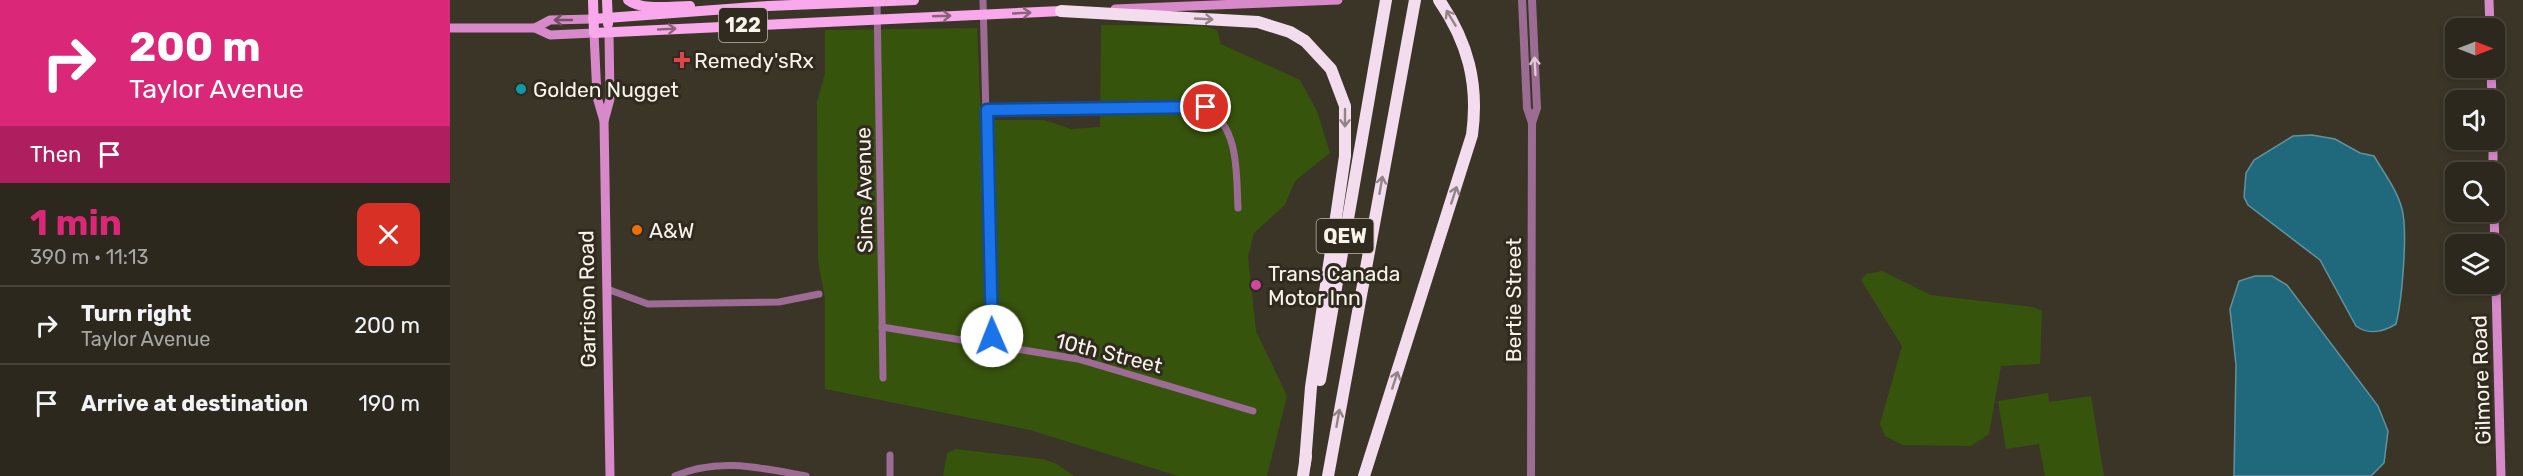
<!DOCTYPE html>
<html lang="en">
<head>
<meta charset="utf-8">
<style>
	:root { --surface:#2c281d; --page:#343026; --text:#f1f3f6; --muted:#a6a6a4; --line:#48443b; --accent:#db2777 }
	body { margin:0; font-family:Rubik,sans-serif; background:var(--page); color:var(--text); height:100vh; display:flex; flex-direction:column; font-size:22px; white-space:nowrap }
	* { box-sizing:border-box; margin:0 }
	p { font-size:20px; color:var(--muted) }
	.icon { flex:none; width:33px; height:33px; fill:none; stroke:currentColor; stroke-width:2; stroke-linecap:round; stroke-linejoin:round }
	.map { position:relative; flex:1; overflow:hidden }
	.side { display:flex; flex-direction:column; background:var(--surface); width:450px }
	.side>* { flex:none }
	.banner { background:#db2777; color:#fff; overflow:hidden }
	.needle { width:39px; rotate:90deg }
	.controls { position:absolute; left:1995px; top:18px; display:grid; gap:12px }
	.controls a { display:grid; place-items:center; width:60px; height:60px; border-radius:12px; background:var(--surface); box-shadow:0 3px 9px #0003,0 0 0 2px var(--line); font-size:30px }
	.pin { position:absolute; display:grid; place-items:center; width:51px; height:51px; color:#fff; margin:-26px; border:3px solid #fff; border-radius:50%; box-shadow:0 2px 6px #0007 }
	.me { position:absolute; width:66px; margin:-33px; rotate:359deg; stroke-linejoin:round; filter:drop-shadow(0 0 4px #0008) }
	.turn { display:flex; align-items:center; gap:21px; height:126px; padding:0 30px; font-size:27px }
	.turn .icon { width:78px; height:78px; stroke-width:2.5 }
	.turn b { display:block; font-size:42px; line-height:51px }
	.then { display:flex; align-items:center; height:57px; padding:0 30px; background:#0003; gap:12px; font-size:22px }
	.round { display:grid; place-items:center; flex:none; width:63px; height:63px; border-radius:12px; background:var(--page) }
	.head { display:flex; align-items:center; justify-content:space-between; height:102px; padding:0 30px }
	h1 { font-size:36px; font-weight:700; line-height:45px; color:var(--accent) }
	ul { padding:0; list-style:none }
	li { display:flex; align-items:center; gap:18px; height:78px; padding:0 30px; border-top:2px solid var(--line) }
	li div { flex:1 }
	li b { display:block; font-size:22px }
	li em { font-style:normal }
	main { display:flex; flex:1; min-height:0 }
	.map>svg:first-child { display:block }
	.green { fill:#37540c }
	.water { fill:#20687b; stroke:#61929d; stroke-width:1.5 }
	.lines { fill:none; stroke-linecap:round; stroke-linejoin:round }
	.minor { stroke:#9d6c94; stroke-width:7 }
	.tertiary { stroke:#9d6c94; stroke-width:8 }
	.secondary { stroke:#d789ca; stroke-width:9 }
	.primary { stroke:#f9a8eb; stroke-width:10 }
	.motorway { stroke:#f4dcef; stroke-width:12 }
	.oneway { stroke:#8a637a }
	.oneway2 { stroke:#928486 }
	.oneway3 { stroke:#735163 }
	.oneway4 { stroke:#ddcbd2 }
	.route-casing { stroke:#114b97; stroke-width:15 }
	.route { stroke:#1a73e8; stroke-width:10 }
	.health-dot { fill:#e0444e; stroke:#302b1e; stroke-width:2 }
	.culture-dot { fill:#0f9aa8; stroke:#302b1e; stroke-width:2 }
	.food-dot { fill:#e8710a; stroke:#302b1e; stroke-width:2 }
	.hotel-dot { fill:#d1479c; stroke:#302b1e; stroke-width:2 }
	.labels { text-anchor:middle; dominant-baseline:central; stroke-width:6; stroke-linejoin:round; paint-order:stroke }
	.shield { fill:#302b1e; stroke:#bcb8ae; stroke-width:1.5 }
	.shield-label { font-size:20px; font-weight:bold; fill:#f8f4ec }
	.poi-label { font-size:21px; fill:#f8f4ec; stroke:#302b1e; text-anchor:start }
	.street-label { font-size:21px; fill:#f8f4ec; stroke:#302b1e }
</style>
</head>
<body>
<main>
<section class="side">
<div class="banner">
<div class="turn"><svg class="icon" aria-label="right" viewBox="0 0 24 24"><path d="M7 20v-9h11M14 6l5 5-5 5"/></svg><div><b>200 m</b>Taylor Avenue</div></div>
<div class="then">Then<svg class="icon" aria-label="arrive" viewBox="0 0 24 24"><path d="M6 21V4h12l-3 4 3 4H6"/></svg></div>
</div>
<div class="head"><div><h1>1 min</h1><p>390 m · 11:13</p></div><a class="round" style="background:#d93025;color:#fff"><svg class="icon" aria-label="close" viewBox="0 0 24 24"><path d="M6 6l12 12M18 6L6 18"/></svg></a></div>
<ul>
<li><svg class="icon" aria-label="right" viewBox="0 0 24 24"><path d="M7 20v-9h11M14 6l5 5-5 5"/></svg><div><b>Turn right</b><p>Taylor Avenue</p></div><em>200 m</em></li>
<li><svg class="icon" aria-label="arrive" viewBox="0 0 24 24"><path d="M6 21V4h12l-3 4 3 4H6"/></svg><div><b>Arrive at destination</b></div><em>190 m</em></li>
</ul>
</section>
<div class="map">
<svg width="2073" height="476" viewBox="0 0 2073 476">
	<rect width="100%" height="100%" fill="#3a3527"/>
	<g class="green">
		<path d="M651 25 753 26 767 30 771 44 850 80 867 111 880 153 845 181 835 205 804 233 798 257 806 331 837 396 817 476H728L580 430 375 389V299L368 260 367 102 375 73V30L527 28 531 120H594L621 129 650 127Z"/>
		<path d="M1432 271 1481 295 1583 307 1592 311 1590 364 1551 366 1539 434 1521 446 1453 445 1435 436 1430 424 1452 346 1411 280 1416 274Z"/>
		<path d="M1598 393 1599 402 1641 396 1654 476H1595L1589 444 1556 449 1548 401Z"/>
		<path d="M506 449 593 459 607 464 624 476H493L497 453Z"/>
	</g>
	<g class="water">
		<path d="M1862 135 1885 139 1910 153 1924 156C1934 173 1947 190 1952 209 1958 232 1952 300 1946 324 1933 332 1918 335 1906 326L1870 260 1798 205 1794 197 1796 173 1804 160 1843 136Z"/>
		<path d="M1805 276H1822L1837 285 1928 406 1938 431 1934 463 1921 476H1784L1786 365 1780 309 1789 281Z"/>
	</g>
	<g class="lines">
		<g class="minor">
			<path d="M427 0 433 378"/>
			<path d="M533 0 542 344"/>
			<path d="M537 110 756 107C790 129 786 173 788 208"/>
			<path d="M157 289 198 304 329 302 369 294"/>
			<path d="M432 327 628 359 803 411"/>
			<path d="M440 455V476"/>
			<path d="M225 476C269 457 311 468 356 476"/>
		</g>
		<g class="tertiary">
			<path d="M1072 0 1077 108 1082 123 1081 476"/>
			<path d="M1082 123 1087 108 1082 0"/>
		</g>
		<g class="secondary">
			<path d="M2039 0 2040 28"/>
			<path d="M665 9 888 0"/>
			<path d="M0 28H85L100 35 144 33 147 97 154 121 160 476"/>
			<path d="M85 28 100 20 143 19"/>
			<path d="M2041 68 2042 100"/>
			<path d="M154 121 160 99 159 33"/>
			<path d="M2043 140V172"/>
			<path d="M2044 212 2051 476"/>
		</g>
		<g class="primary">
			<path d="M143 0 144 33 611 11"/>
			<path d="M157 0 158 24"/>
			<path d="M178 0C192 11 223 6 240 6"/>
			<path d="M143 19 318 6 464 0"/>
		</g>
		<g class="motorway">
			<path d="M611 11 808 22 840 32 855 41 881 69 895 106V156L861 387 855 463"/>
			<path d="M870 380 936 0"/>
			<path d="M853 476 856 456"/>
			<path d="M878 476 965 0"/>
			<path d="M914 476 1022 135C1029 84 1018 42 989 0"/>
		</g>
	</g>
	<defs><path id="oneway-shaft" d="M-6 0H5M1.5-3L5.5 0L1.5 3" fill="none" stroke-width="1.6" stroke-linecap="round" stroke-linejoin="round" transform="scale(1.5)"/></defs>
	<g class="oneway">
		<use href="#oneway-shaft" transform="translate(572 13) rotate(-3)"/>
		<use href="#oneway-shaft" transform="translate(492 16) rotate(-2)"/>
		<use href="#oneway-shaft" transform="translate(217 29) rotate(-3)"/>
	</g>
	<g class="oneway2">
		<use href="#oneway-shaft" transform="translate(1001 18) rotate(-121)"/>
		<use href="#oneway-shaft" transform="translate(754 19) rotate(3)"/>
		<use href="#oneway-shaft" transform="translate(895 118) rotate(90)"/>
		<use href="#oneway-shaft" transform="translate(931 185) rotate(-80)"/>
		<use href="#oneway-shaft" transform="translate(1004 195) rotate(-72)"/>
		<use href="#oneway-shaft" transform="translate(945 380) rotate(-72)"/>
		<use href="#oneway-shaft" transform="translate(888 418) rotate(-80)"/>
	</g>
	<use class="oneway3" href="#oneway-shaft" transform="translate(113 20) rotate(180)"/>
	<use class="oneway4" href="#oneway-shaft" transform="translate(1085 66) rotate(-93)"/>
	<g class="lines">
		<g class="route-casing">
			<path id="route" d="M542 336 537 110 756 107"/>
		</g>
		<use href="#route" class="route"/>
	</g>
	<path class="health-dot" d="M229 51h6v6h6v6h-6v6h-6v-6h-6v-6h6z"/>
	<circle class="culture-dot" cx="71" cy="89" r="6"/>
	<circle class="food-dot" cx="187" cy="230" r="6"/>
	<circle class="hotel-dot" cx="806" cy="285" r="6"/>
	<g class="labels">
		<g class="shield">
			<rect x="269" y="8" width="48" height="34" rx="4.5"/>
			<rect x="866.5" y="219" width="57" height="34" rx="4.5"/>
		</g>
		<g class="shield-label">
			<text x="293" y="25">122</text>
			<text x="895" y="236">QEW</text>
		</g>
		<g class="poi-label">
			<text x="244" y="60">Remedy'sRx</text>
			<text x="83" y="89">Golden Nugget</text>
			<text x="199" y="230">A&amp;W</text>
			<text x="818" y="273">Trans Canada<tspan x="818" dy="24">Motor Inn</tspan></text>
		</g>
		<g class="street-label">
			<text transform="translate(414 190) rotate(-91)">Sims Avenue</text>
			<text transform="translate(137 299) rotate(-91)">Garrison Road</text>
			<text transform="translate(1063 300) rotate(-90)">Bertie Street</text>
			<text transform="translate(659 353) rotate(14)">10th Street</text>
			<text transform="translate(2031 380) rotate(-92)">Gilmore Road</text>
		</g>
	</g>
</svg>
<div class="controls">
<a><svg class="needle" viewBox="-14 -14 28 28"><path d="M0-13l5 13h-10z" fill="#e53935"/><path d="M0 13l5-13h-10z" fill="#a6a6a4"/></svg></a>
<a><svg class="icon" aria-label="sound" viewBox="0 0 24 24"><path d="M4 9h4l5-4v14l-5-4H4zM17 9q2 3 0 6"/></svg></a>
<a><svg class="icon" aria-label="search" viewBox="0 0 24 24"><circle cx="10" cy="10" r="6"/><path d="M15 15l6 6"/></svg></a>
<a><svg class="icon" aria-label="layers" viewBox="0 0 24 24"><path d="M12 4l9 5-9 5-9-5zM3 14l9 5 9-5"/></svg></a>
</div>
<div class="pin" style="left:756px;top:107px;background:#d93025"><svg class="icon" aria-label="arrive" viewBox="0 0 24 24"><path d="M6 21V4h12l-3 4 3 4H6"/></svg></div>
<svg class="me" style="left:542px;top:336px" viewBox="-20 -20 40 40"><circle r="19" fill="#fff"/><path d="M0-13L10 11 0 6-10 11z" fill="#1a73e8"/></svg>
</div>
</main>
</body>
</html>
